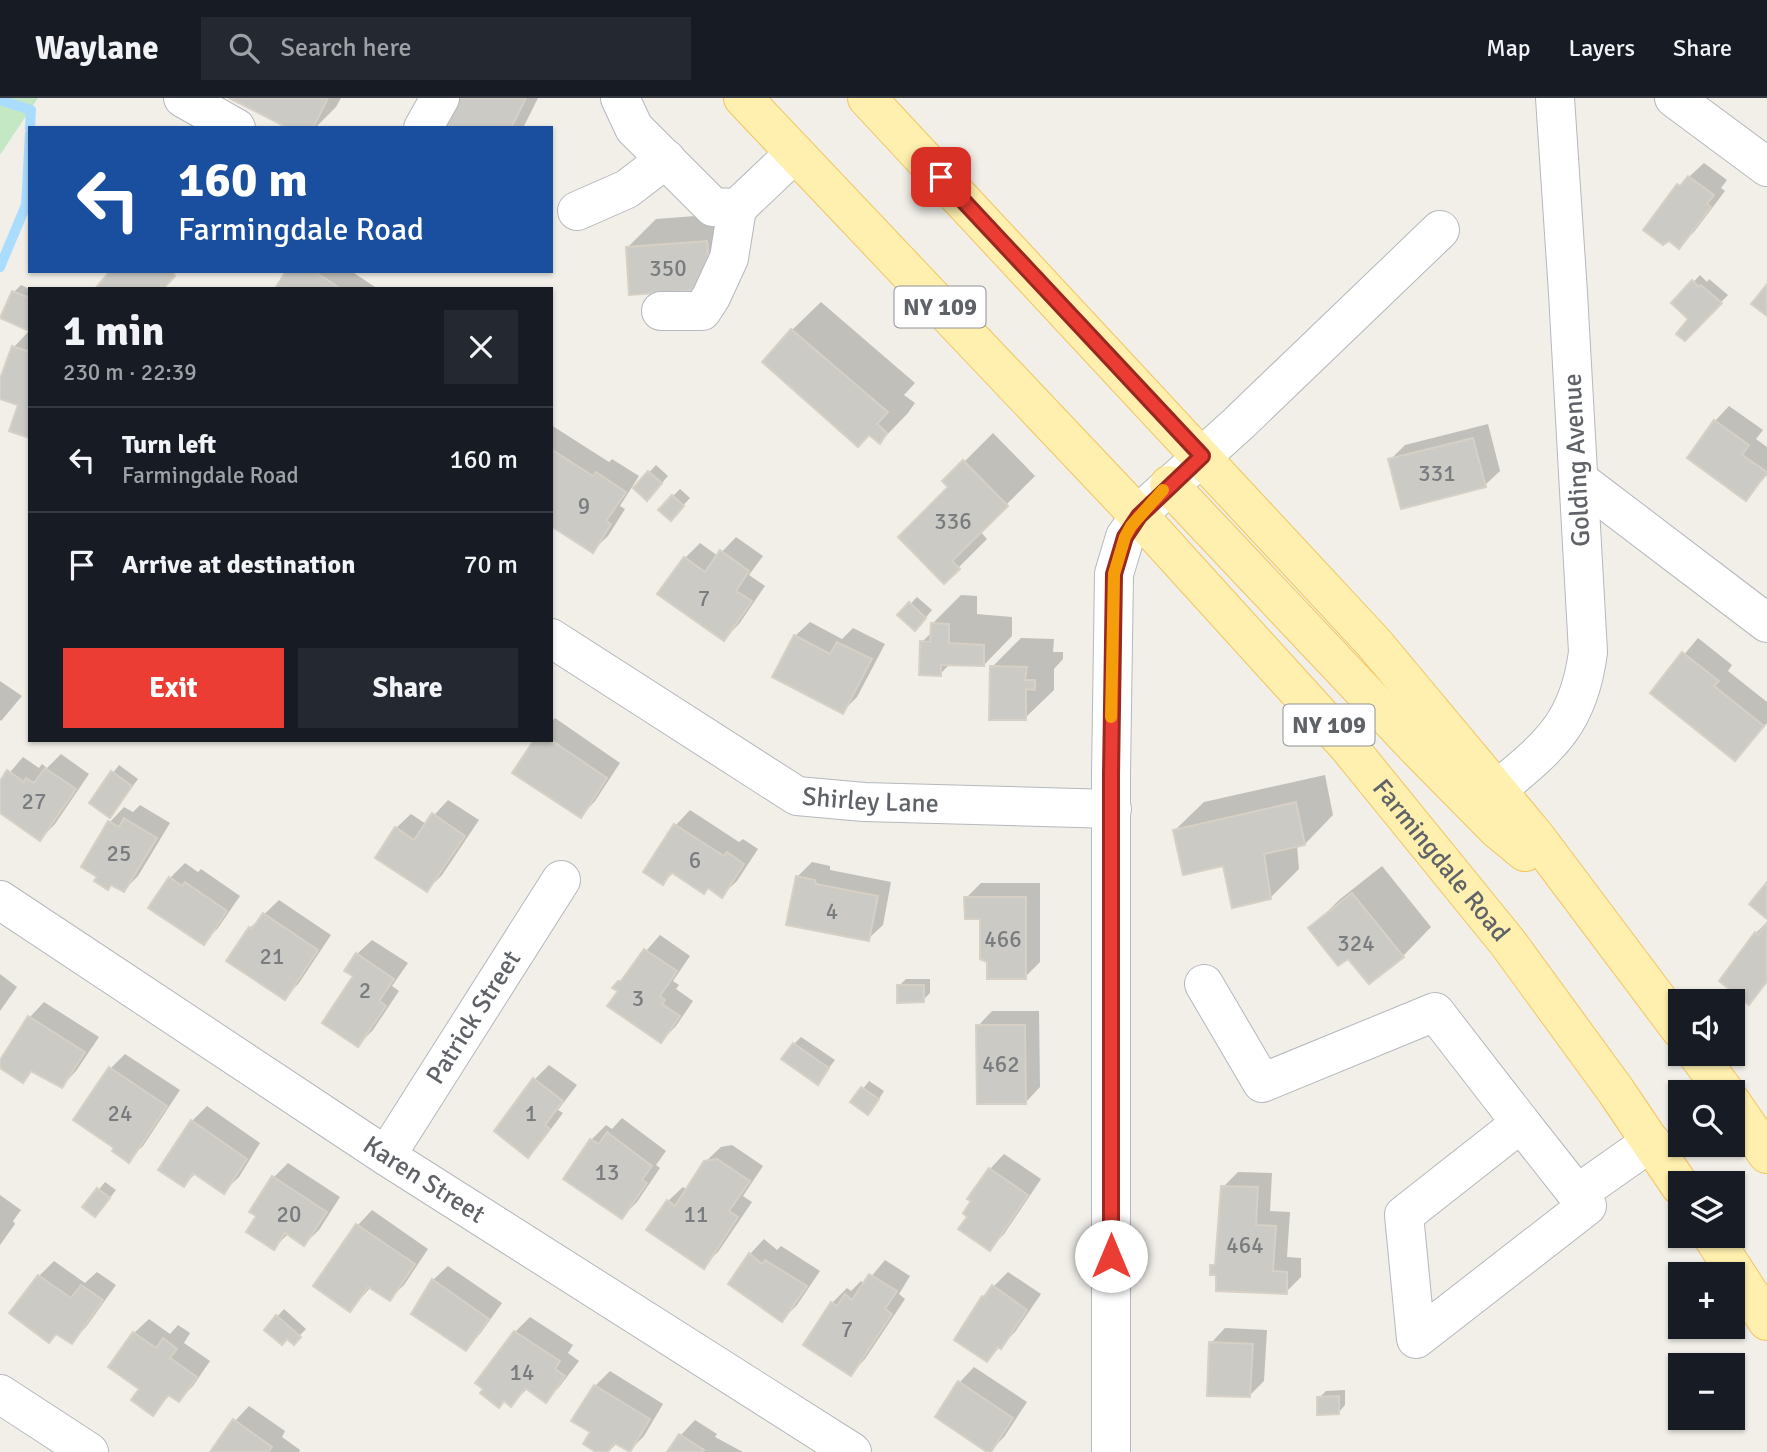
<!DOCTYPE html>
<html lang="en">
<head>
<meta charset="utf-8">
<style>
	:root { --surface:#171b24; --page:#242831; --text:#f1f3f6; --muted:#9ea1a6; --line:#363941; --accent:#eb3d33 }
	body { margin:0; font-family:Signika,sans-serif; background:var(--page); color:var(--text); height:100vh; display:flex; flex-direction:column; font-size:26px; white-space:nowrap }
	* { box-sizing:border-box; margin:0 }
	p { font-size:23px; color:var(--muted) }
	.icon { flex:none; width:38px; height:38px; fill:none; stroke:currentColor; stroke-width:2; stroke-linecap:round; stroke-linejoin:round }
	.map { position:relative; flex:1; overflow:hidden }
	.side { position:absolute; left:28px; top:189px; width:525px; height:455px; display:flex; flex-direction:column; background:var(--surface); border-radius:0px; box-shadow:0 2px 5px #0004 }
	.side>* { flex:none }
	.hud { position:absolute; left:28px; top:28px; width:525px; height:147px; border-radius:0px; box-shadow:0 2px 5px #0004; background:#1a4fa0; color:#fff; overflow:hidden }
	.tools { position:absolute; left:1668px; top:891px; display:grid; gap:14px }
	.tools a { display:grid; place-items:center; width:77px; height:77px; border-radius:0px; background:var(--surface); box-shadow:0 2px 5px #0004; font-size:35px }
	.pin { position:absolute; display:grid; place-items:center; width:60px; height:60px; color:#fff; margin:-30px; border-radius:14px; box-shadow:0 4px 10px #0006 }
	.me { position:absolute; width:77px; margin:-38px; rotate:0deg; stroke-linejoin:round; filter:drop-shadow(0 0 5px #0008) }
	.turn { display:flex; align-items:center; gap:24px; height:147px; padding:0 35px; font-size:32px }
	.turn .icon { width:91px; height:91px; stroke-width:2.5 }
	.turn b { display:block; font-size:49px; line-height:60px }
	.round { display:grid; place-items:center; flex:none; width:74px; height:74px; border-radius:0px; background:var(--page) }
	.summary { display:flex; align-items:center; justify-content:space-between; height:119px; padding:0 35px }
	h1 { font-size:42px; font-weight:700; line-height:52px }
	.action { display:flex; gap:14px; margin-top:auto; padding:14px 35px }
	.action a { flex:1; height:80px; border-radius:0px; background:var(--accent); color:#fff; font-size:28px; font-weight:700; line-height:80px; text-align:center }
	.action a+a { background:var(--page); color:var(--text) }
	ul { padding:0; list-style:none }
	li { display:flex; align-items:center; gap:21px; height:105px; padding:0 35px; border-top:2px solid var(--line) }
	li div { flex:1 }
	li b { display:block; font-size:26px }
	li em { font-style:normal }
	header { display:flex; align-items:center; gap:42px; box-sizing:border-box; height:98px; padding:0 35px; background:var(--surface); border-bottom:2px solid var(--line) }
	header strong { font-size:33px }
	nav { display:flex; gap:38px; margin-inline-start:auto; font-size:24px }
	.search { width:490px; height:63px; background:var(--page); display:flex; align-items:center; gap:18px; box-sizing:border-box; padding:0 24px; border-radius:0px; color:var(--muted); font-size:26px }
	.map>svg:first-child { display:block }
	.green { fill:#c5e8c4 }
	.shadow { fill:#0003 }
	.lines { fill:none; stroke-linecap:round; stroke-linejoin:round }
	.stream { stroke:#aadcff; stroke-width:10 }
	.building { fill:#cccac5; stroke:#d6d0c6; stroke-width:2 }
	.minor-casing { stroke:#b5b8bc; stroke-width:40 }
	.major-casing { stroke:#f3c55f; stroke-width:40 }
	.minor { stroke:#fff; stroke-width:38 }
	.major { stroke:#fff0af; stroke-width:38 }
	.route-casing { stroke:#992821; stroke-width:18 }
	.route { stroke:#eb3d33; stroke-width:12 }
	.slow { stroke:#f59e0b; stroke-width:12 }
	.labels { text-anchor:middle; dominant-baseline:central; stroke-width:5; stroke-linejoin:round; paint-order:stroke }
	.number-label { font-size:23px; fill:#7a7d7f }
	.shield { fill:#fff; stroke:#8f9295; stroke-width:2 }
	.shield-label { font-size:24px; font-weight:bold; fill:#5f6368 }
	.street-label { font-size:26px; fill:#5f6368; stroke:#fff }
</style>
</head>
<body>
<header>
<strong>Waylane</strong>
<div class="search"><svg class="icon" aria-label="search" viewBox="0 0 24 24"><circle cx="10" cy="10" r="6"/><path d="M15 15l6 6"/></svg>Search here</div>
<nav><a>Map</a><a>Layers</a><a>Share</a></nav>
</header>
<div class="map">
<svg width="1767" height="1354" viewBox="0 0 1767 1354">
	<rect width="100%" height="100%" fill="#f1efe8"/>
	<path class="green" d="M0 0H38L0 57Z"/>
	<g class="shadow">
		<path d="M233 0H341L336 9 315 30H292Z"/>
		<path d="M455 0H538L523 30H440Z"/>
		<path d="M1704 65 1727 82 1721 90 1725 93 1694 134 1679 148 1669 141 1679 88Z"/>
		<path d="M735 115 710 190 627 150 656 121Z"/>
		<path d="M288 173H351L375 189 277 191Z"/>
		<path d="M1700 177 1707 184 1709 181 1728 197 1685 241 1691 221 1674 205Z"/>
		<path d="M21 187 30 191V228L27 230 2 219 14 194Z"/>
		<path d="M821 204 915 285 904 297 915 305 908 315 880 344 792 232Z"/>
		<path d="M28 234H30V338L20 306 0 299V286L14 249Z"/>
		<path d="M1729 308 1763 332 1756 341 1767 349V377L1746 400 1715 323Z"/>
		<path d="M1488 326 1500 373 1485 387 1390 362 1405 347Z"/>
		<path d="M551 327 609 364 612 361 639 378 620 408 625 411 608 438 593 452 551 425Z"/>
		<path d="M993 335 1035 378 980 433 987 441 944 484 951 388 945 383Z"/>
		<path d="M656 367 668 378 654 394 635 390Z"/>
		<path d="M680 391 690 400 677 414 673 398Z"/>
		<path d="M736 439 763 458 749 477 765 488 739 526 724 541 685 460 700 445 718 458Z"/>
		<path d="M961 497 977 498V516L1012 519V538L984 567 950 566 940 576 922 544 932 534V526Z"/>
		<path d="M917 499 932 512 922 524 900 517Z"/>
		<path d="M810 524 842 541 853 530 885 546 857 599 842 614 795 538Z"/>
		<path d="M1021 540 1054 541 1053 554H1063V561L1054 571V592L1025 620 992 569Z"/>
		<path d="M1698 540 1732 567 1728 573 1767 604V625L1735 661 1652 595Z"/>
		<path d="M0 583 22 598 1 623 0 622Z"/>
		<path d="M555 620 620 665 595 703 581 718 551 642V624Z"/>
		<path d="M61 656 89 676 55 726 40 741 0 713V686L23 659 39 670 42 666 47 670Z"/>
		<path d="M119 667 138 681 116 711 91 704Z"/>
		<path d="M1325 677 1333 717 1305 746 1297 747 1299 771 1271 799 1175 732 1204 704Z"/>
		<path d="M448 702 479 722 442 777 427 792 396 730 411 716 426 726Z"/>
		<path d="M140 707 170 725 138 778 124 792 112 785 110 724 124 709 133 714Z"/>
		<path d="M690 712 739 744 743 741 758 751 737 783 722 797 709 789 674 774 663 785 645 774 676 727Z"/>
		<path d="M812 764 830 768V772L891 784 883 827 868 841 797 779Z"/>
		<path d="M185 765 198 774 201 771 240 798 218 830 203 845 170 780Z"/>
		<path d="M1382 768 1431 829 1403 858H1349L1311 830 1339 802Z"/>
		<path d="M981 785H1040V864L1025 879 988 862 981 819 966 800Z"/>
		<path d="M279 802 331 837 299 885 285 900 229 863 250 830Z"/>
		<path d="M1767 824V885L1749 904 1721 883 1756 835Z"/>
		<path d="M660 837 690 858 673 883 679 887 676 891 693 903 676 928 661 943 620 893 619 884Z"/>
		<path d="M372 842 408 865 392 888 399 893 373 932 358 947 356 878 357 856Z"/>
		<path d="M0 876 17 889 0 913Z"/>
		<path d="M906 881H930V895L923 902 899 888Z"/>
		<path d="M44 904 99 939 76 973 62 988 33 972 23 983 0 968 30 919Z"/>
		<path d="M992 913H1039L1040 989 1026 1004 978 928Z"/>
		<path d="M801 939 835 962 818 984 794 946Z"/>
		<path d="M125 956 180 992 143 1048 128 1062 111 970Z"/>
		<path d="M549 967 577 987 558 1012 563 1015 542 1043 528 1058 534 982Z"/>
		<path d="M869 983 884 993 875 1007 853 1004Z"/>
		<path d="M207 1008 260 1045 239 1079 224 1093 196 1075 184 1087 192 1023Z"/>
		<path d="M622 1020 666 1053 656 1067 660 1070 637 1104 622 1119 565 1080 591 1042 606 1027 612 1031Z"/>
		<path d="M732 1047 763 1068 743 1098 752 1104 718 1154 703 1168 668 1103 683 1089 687 1092 705 1064 721 1049Z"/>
		<path d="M1004 1056 1041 1081 1004 1136 990 1150 969 1118 990 1071Z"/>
		<path d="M288 1065 340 1099 319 1132 304 1146 288 1136 274 1150 259 1118 273 1080Z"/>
		<path d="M1238 1074 1272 1075 1270 1113 1290 1114 1287 1159 1301 1160V1179L1286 1194 1218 1176 1212 1168 1217 1162 1223 1089Z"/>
		<path d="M105 1084 116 1092 102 1110 85 1109Z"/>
		<path d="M0 1097 21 1112 13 1123 15 1126 0 1147Z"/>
		<path d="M372 1112 428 1151 404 1187 389 1201 371 1189 350 1212 315 1188 358 1127Z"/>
		<path d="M764 1141 777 1152 781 1148 820 1173 797 1207 782 1222 750 1156Z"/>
		<path d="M885 1162 910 1178 899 1196 905 1201 865 1261 851 1276 832 1205 847 1190 851 1193 861 1183 865 1186Z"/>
		<path d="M54 1163 85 1185 97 1174 116 1187 86 1229 71 1244 57 1235 11 1214 39 1178Z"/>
		<path d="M448 1168 502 1205 480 1236 465 1250 433 1182Z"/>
		<path d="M1008 1174 1041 1196 1015 1234 987 1262 983 1199Z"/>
		<path d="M284 1211 306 1231 293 1244 287 1239 266 1231Z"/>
		<path d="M530 1219 573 1247 568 1255 579 1263 560 1288 546 1303 528 1290 511 1307 505 1302 515 1234Z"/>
		<path d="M149 1221 170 1236 178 1227 190 1235 184 1245 210 1263 193 1288 179 1302 170 1297 153 1315 141 1291 134 1235Z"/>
		<path d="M1225 1230 1267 1232 1264 1283 1250 1297 1211 1245Z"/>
		<path d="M974 1269 1027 1304 1004 1339 989 1354 937 1319 960 1284Z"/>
		<path d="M610 1273 663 1306 644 1338 629 1353 617 1345 608 1354H599L592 1334 574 1322 595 1288Z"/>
		<path d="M1345 1292V1307L1339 1314 1319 1300 1326 1293Z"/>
		<path d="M249 1308 285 1333 282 1339 300 1352 299 1354H212L235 1323Z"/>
		<path d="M695 1322 717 1336 715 1339 743 1354H669L681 1337Z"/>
	</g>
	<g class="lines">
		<g class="stream">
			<path d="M0 2 31 12 30 30"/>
			<path d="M0 169 26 107 30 36"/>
		</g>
	</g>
	<g class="building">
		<path d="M229 0H328L313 30H288Z"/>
		<path d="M453 0H526L511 30H438Z"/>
		<path d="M1688 78 1714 97 1707 106 1711 109 1679 151 1669 143 1663 147 1643 132 1677 86 1680 88Z"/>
		<path d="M707 143 711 191 629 197 626 149Z"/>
		<path d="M110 173H176L173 176 175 178 164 190 161 188 158 191H95Z"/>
		<path d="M286 173H314L341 191H275Z"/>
		<path d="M1692 182 1699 189 1701 187 1722 205 1685 243 1676 236 1688 221 1671 205Z"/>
		<path d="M1767 186V218L1751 206Z"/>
		<path d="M12 193 30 200V227L27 232 0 220Z"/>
		<path d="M791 231 888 314 877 326 887 335 880 346 869 337 858 349 762 264Z"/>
		<path d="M12 248 30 254V340L9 333 18 307 0 301V281Z"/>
		<path d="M1714 322 1749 347 1742 357 1767 374 1746 403 1687 360Z"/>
		<path d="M1473 340 1486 389 1401 411 1388 361Z"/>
		<path d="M551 351 593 378 596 374 626 394 606 423 611 426 593 455 551 428Z"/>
		<path d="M963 362 1008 408 952 463 960 471 944 486 898 439 948 389 942 383Z"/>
		<path d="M648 373 662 385 647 403 633 390Z"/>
		<path d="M672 397 684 408 671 423 658 412Z"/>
		<path d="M720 452 749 473 736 493 752 503 724 543 657 496 684 459 705 474Z"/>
		<path d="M909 504 926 520 915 533 897 517Z"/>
		<path d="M931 525 949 526V545L984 547V568L941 567V578L919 577 920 543 930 544Z"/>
		<path d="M794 537 830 556 837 544 872 561 843 616 772 579Z"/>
		<path d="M1682 554 1719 583 1714 588 1764 628 1735 663 1650 595Z"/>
		<path d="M990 568 1027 569 1025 582H1035V592L1026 591V622H989Z"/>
		<path d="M534 642H551L607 680 581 720 512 675Z"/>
		<path d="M45 670 76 691 40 743 0 715V683L7 672 24 684 26 680 34 685Z"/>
		<path d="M111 673 132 688 110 720 89 705Z"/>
		<path d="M1296 704 1305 747 1264 756 1271 801 1232 810 1223 768 1183 777 1173 732Z"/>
		<path d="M432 715 465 738 427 794 375 760 395 729 414 742Z"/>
		<path d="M124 720 157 740 124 794 111 787 108 792 94 783 97 779 81 769 108 723 119 729Z"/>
		<path d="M674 726 724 758 727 754 744 766 722 800 708 790 704 796 671 774 663 787 643 774Z"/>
		<path d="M796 778 815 782 816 786 878 798 869 843 786 827Z"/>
		<path d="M169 779 182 788 185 784 227 813 204 847 148 810Z"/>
		<path d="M1767 784V821L1749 806Z"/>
		<path d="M1352 795 1404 859 1369 886 1348 861 1338 868 1308 830Z"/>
		<path d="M964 799H1026V881H987V864L980 861V821H965Z"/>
		<path d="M263 815 318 852 285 902 226 863 249 829 252 831Z"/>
		<path d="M1767 825V883L1749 907 1719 883 1755 834 1758 837Z"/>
		<path d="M644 851 677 873 660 898 665 902 662 906 680 918 661 945 607 908 618 893 612 890 618 883H621Z"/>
		<path d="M356 855 394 881 379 903 386 908 358 949 322 925 353 878 344 873Z"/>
		<path d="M897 887H924V904L897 905Z"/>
		<path d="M28 918 85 954 62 990 31 973 23 985 0 970V962Z"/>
		<path d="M976 927H1025L1026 1006H977Z"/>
		<path d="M793 945 829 970 818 987 781 961Z"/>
		<path d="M109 969 167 1008 129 1065 112 1053 114 1050 73 1022Z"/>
		<path d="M533 980 563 1003 545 1027 550 1031 528 1060 494 1033Z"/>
		<path d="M861 989 879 1001 868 1017 850 1004Z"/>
		<path d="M191 1022 247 1061 224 1096 193 1075 184 1089 158 1072Z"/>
		<path d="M607 1034 652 1068 642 1082 647 1085 622 1121 563 1081 590 1041 599 1046Z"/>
		<path d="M717 1061 750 1083 729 1113 738 1119 704 1171 646 1132 667 1102 675 1108 704 1063Z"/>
		<path d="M989 1070 1028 1097 990 1153 958 1131 967 1119 963 1115 971 1103 967 1101Z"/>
		<path d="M272 1078 327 1114 304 1148 285 1135 274 1152 246 1134 256 1118 249 1114Z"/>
		<path d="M1221 1088 1258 1089 1256 1127 1276 1128 1273 1173 1287 1174V1196L1216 1193V1177H1210V1167H1215Z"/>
		<path d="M97 1090 110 1100 95 1119 82 1109Z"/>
		<path d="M356 1126 415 1166 390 1203 368 1189 350 1214 313 1188Z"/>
		<path d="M749 1155 762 1166 765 1162 807 1188 782 1224 728 1186Z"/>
		<path d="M869 1176 897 1193 885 1211 892 1216 851 1278 803 1247 831 1204 837 1208 845 1196 852 1202Z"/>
		<path d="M38 1177 71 1200 81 1187 103 1202 72 1246 56 1236 49 1245 9 1215Z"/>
		<path d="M432 1181 489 1221 466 1253 411 1216Z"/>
		<path d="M992 1187 1027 1212 1001 1251 998 1249 987 1264 954 1242 982 1198 984 1199Z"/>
		<path d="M276 1217 301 1239 294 1247 287 1241 282 1247 264 1232Z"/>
		<path d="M514 1233 560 1263 555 1271 565 1278 546 1305 525 1290 511 1309 504 1303 499 1310 480 1295 483 1291 475 1285Z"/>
		<path d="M133 1234 156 1250 163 1240 177 1251 170 1260 197 1279 179 1304 168 1297 153 1318 131 1302 139 1291 108 1269Z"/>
		<path d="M1209 1244 1253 1246 1250 1299 1207 1298Z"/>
		<path d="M958 1283 1013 1320 991 1354H987L935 1319Z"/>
		<path d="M594 1287 650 1321 630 1354 614 1345 608 1354H596L583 1346 590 1334 571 1323Z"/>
		<path d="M1339 1298V1316L1317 1317V1299Z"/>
		<path d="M233 1321 272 1349 268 1354H210Z"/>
		<path d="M679 1336 704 1352 702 1354H667Z"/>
	</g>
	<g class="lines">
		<g class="minor-casing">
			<g id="minor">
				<path d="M183 0 236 30"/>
				<path d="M620 0 634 30 713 109 737 110 795 55"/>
				<path d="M1674 0 1767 69"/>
				<path d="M423 30 440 0"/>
				<path d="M577 113 627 91 666 61"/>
				<path d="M661 213H702L711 199 729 160 737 110"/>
				<path d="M1579 382 1767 525"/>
				<path id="s1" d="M551 540 797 698 864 704 1112 711"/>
				<path d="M1498 691C1550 648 1579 625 1588 554L1568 195 1555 0"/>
				<path id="s2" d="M0 802 386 1058 852 1354"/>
				<path d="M1204 886 1262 985 1435 914 1521 1025"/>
				<path id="s3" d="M386 1058 561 782"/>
				<path d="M1577 1096 1587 1108 1416 1241 1404 1117 1521 1025 1577 1096 1651 1044"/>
				<path d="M0 1296 89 1354"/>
				<path d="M1111 1354V677L1114 476 1125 439 1146 409 1238 326 1440 132"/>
			</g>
		</g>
		<g class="major-casing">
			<g id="major">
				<path id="s4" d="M743 0 1139 418 1347 647 1508 845 1616 993 1680 1088"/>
				<path d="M867 0 1374 545 1535 738 1680 931"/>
				<path d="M1169 387 1420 653 1497 731 1525 754"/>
				<path d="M1697 956 1725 994"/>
				<path d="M1732 1005 1767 1056"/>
				<path d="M1712 1138 1767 1223"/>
			</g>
		</g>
		<use href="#minor" class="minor"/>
		<use href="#major" class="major"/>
	</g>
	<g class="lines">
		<g class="route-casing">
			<path id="route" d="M941 79 1202 358 1139 418 1125 439 1114 476 1111 677V1158"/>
		</g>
		<use href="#route" class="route"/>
		<path class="slow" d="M1111 619 1114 476 1125 439 1131 428 1163 392"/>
	</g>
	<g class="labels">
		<g class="number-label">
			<text x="668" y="170">350</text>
			<text x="1437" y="375">331</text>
			<text x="584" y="408">9</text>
			<text x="953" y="423">336</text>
			<text x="704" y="500">7</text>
			<text x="34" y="703">27</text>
			<text x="119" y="755">25</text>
			<text x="695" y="762">6</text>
			<text x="832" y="813">4</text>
			<text x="1003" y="841">466</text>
			<text x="1356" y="845">324</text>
			<text x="272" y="858">21</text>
			<text x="365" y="892">2</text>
			<text x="638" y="900">3</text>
			<text x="1001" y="966">462</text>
			<text x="120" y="1015">24</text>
			<text x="531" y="1015">1</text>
			<text x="607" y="1074">13</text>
			<text x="289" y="1116">20</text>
			<text x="696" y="1116">11</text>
			<text x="1245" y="1147">464</text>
			<text x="847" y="1231">7</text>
			<text x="522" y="1274">14</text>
		</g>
		<g class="shield">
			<rect x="894.5" y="188.5" width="91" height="41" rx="5"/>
			<rect x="1283.5" y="606.5" width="91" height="41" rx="5"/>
		</g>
		<g class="shield-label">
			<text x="940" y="209">NY 109</text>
			<text x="1329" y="627">NY 109</text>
		</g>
		<g class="street-label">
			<text transform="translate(1577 362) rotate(-93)">Golding Avenue</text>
			<text stroke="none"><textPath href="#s1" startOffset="366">Shirley Lane</textPath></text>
			<text stroke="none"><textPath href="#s4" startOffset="1034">Farmingdale Road</textPath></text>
			<text stroke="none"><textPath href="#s3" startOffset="164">Patrick Street</textPath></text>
			<text stroke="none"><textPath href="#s2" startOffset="508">Karen Street</textPath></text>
		</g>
	</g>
</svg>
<div class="tools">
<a><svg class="icon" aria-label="sound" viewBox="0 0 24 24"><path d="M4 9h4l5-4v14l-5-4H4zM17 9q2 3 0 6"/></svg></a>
<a><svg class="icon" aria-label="search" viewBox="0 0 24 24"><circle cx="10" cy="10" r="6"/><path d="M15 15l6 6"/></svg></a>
<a><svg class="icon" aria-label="layers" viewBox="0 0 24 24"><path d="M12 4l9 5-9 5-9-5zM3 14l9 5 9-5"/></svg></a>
<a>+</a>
<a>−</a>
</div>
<div class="pin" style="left:941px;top:79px;background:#d93025"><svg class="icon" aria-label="arrive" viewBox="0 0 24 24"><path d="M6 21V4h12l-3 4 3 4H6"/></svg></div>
<svg class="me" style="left:1111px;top:1158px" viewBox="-20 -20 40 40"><circle r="19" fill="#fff"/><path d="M0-13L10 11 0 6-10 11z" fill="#eb3d33"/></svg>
<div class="hud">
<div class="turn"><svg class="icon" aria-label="left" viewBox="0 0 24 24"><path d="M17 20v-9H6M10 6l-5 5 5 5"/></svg><div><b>160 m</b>Farmingdale Road</div></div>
</div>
<section class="side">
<div class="summary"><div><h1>1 min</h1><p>230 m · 22:39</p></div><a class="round"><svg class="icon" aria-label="close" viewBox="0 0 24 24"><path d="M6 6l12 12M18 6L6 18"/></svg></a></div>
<ul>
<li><svg class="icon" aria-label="left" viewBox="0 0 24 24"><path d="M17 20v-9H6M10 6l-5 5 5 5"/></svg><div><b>Turn left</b><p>Farmingdale Road</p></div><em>160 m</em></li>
<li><svg class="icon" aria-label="arrive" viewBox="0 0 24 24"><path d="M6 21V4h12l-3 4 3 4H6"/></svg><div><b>Arrive at destination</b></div><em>70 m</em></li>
</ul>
<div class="action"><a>Exit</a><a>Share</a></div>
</section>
</div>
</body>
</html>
